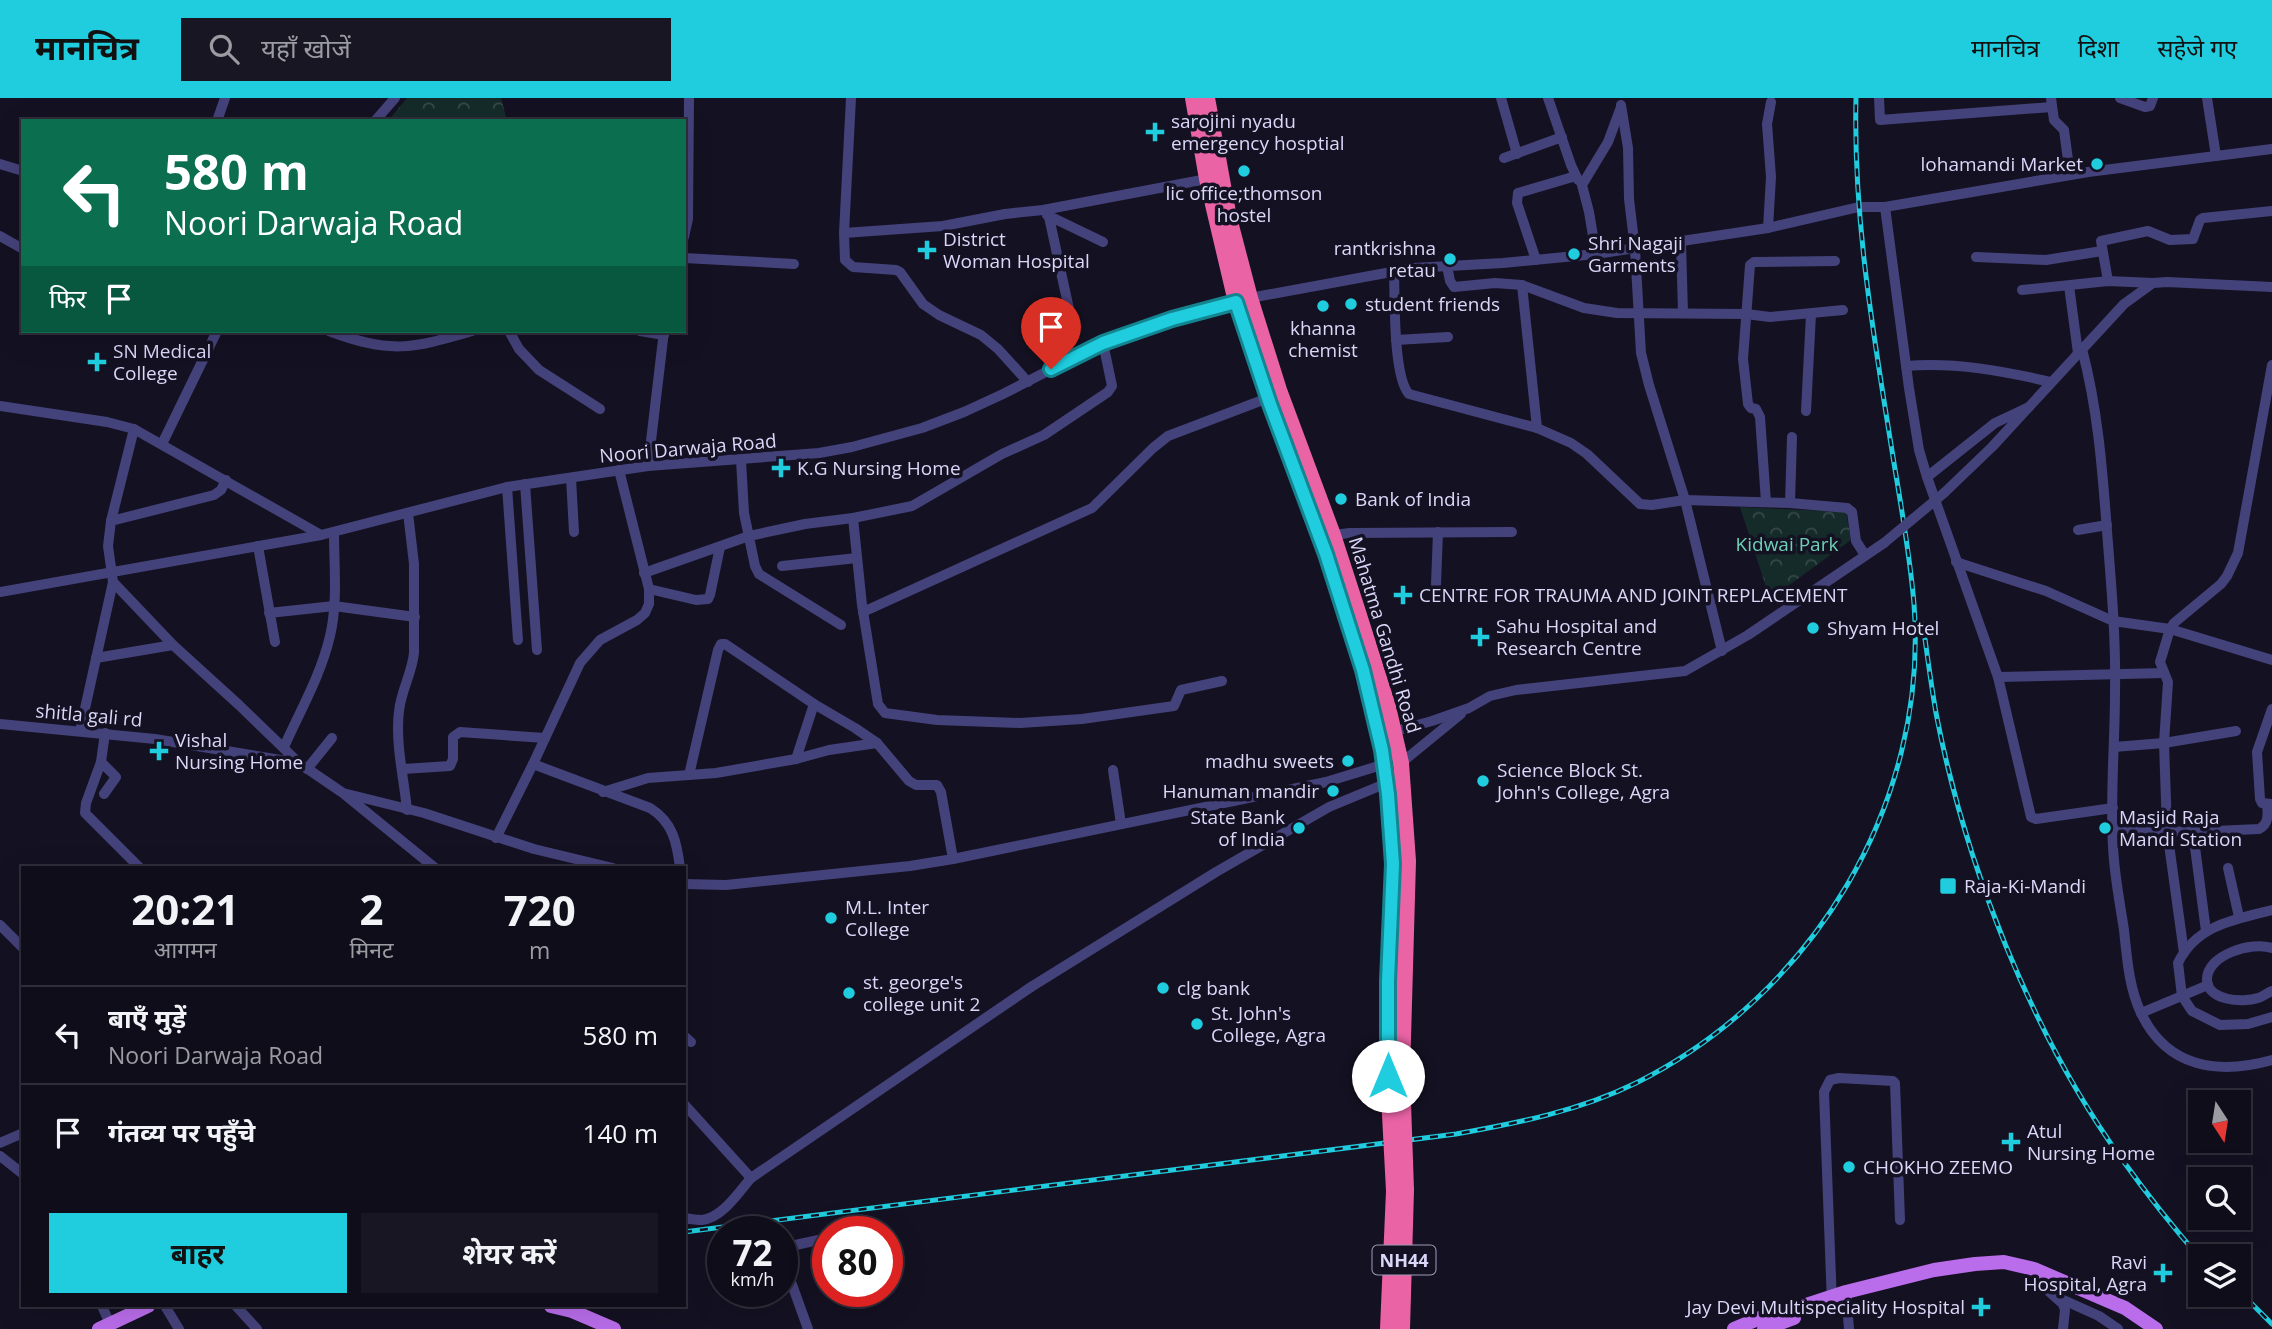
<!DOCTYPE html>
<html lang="hi">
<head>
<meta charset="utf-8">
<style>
	:root { --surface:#0f0d1a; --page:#181623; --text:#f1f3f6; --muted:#9b9ca2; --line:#2f2d39; --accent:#1fcdde }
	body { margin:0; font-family:"Open Sans","Noto Sans Devanagari",sans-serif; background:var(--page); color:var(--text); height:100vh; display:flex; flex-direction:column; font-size:26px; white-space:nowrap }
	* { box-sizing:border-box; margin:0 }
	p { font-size:23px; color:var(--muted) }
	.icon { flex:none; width:38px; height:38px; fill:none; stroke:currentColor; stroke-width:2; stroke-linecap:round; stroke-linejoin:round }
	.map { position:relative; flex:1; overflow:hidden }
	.details { position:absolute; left:21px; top:768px; width:665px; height:441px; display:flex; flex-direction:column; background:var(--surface); border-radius:0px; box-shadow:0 7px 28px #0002,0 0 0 2px var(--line) }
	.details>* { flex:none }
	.hud { position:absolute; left:21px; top:21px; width:665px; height:214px; border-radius:0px; box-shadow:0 7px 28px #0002,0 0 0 2px var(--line); background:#0b6e4f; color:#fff; overflow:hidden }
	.needle { width:46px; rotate:168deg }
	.fabs { position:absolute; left:2188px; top:992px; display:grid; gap:14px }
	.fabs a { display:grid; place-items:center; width:63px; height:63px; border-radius:0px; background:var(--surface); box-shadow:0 7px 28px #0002,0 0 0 2px var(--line); font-size:35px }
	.speed { position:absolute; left:707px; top:1118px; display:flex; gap:14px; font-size:35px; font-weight:700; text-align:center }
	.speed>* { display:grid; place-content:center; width:91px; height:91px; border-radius:50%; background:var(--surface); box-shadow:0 7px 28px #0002,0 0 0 2px var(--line); line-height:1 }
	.speed small { font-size:18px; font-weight:400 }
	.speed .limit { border:10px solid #d22; background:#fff; color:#111 }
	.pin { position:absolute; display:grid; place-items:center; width:60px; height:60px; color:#fff; margin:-72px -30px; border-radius:50% 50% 50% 0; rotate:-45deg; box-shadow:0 0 7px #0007 }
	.pin .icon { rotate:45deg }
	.me { position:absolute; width:77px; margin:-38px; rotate:0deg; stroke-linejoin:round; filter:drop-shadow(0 0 5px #0008) }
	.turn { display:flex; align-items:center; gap:24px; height:147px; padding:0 28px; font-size:32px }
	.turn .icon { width:91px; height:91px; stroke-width:2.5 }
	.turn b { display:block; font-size:49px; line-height:60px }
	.then { display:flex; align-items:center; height:66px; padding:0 28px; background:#0003; gap:14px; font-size:26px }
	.eta { display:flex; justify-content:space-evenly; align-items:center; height:119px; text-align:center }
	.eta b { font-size:42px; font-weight:700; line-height:49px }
	.button { display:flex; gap:14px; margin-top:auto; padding:14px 28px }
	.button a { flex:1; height:80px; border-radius:0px; background:var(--accent); color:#111; font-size:28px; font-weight:700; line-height:80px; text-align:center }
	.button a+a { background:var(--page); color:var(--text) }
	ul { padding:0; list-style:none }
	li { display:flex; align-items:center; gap:21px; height:98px; padding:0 28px; border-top:2px solid var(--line) }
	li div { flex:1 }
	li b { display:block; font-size:26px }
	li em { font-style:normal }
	header { display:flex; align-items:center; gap:42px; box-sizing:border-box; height:98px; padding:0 35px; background:var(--accent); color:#111 }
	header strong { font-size:33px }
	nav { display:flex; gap:38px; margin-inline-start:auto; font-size:24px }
	.search { width:490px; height:63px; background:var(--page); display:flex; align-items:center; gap:18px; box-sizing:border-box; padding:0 24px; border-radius:0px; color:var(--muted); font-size:26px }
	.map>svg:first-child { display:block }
	.park { fill:url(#park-crowns) }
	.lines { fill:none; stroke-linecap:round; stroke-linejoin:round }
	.minor { stroke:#44427a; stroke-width:10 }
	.major { stroke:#ba6deb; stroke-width:14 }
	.highway { stroke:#e963a5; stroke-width:16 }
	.rail-casing { stroke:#1fcdde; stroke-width:5 }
	.rail { stroke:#141122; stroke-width:2.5; stroke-dasharray:8; stroke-linecap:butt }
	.minor-bridge { stroke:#44427a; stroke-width:10 }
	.highway-bridge { stroke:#e963a5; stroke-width:16 }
	.route-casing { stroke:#148590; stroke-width:18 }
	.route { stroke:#1fcdde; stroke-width:12 }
	.poi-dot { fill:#1fcdde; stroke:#141122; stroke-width:2.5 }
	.labels { text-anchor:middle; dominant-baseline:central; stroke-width:7; stroke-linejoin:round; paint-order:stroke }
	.shield { fill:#141122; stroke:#9f9cb8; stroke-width:2 }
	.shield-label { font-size:18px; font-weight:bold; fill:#dbd7f9 }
	.poi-label { font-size:19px; fill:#dbd7f9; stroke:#141122; text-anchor:start }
	.street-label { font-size:19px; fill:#dbd7f9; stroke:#141122 }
	.park-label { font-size:19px; fill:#6dd0b6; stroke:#141122 }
</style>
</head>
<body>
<header>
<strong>मानचित्र</strong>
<div class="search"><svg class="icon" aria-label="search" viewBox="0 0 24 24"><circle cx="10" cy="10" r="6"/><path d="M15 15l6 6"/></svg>यहाँ खोजें</div>
<nav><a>मानचित्र</a><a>दिशा</a><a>सहेजे गए</a></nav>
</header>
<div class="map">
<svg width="2272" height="1231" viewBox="0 0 2272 1231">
	<defs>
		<pattern id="park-crowns" width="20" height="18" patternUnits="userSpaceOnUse" patternTransform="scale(1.75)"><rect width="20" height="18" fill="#152b2a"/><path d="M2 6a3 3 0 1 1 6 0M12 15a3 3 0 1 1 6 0" fill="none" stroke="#36494a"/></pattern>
	</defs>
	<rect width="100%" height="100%" fill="#141122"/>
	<g class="park">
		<path d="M407 0H501L507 23H388Z"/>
		<path d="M1740 409 1846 414 1851 442 1770 501Z"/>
	</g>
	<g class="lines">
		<g class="minor">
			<path d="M851 0 844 135 845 162 853 169 896 172 900 174 923 206 939 217 981 237 998 251 1028 284"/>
			<path d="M1501 0 1517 56"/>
			<path d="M1548 0 1571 67 1578 82"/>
			<path d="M1879 0 1880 22 2052 9"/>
			<path d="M2051 0 2054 22 2064 32 2070 77"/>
			<path d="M2120 0 2145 9 2150 8 2153 0"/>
			<path d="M2207 0 2216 58"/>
			<path d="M1621 7 1628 50 1629 101 1635 151 1641 255 1649 287 1685 402 1722 553"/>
			<path d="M217 23 225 0"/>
			<path d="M375 23 395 0"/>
			<path d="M1504 60 1562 39"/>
			<path d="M0 66 23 73"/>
			<path d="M1885 109 1909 290 1919 352 1927 379"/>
			<path d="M1047 117 1103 144"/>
			<path d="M1049 119 1069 211"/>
			<path d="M1768 130 1771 79 1767 26 1771 4"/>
			<path d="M844 135 943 128 1005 116 1043 112 1207 81"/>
			<path d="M0 138 23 151"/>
			<path d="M684 139 688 121 689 0"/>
			<path d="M1681 144 1683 215"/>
			<path d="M1596 156 1589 114 1582 87 1608 44 1621 9"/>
			<path d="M1976 159 2046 162 2102 153"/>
			<path d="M684 160 794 166"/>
			<path d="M1536 162 1517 105 1518 95 1576 78"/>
			<path d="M1447 168 1450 183 1454 189 1495 185 1522 187 1584 210 1617 215 1746 216 1770 219 1843 212"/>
			<path d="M1394 175C1395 200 1393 279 1409 296L1537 330 1571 345 1587 356 1640 406 1652 407 1685 402 1790 405 1847 410 1852 414 1856 443 1865 457"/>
			<path d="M2108 183 2101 143 2148 133 2170 142 2193 141 2200 122 2203 120 2272 113"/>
			<path d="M1522 187 1537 330"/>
			<path d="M2069 188 2078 255"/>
			<path d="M2022 192 2108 183 2153 185"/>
			<path d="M329 233C390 256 411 251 472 233"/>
			<path d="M509 233 519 251 539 272 600 311"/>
			<path d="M640 233 664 237"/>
			<path d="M1396 242 1448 239"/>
			<path d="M2082 251C2099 315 2103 381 2108 446 2112 495 2116 545 2115 594 2115 645 2110 697 2113 748 2114 776 2120 805 2124 832 2127 860 2129 890 2141 915 2167 970 2218 977 2272 962"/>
			<path d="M1906 268C1956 264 2003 273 2051 284"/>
			<path d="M0 308 107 324 134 331 321 437"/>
			<path d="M2029 309 1995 325 1927 379 1998 579 2031 719 2036 721 2113 710"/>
			<path d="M1806 313 1811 216"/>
			<path d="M134 331 111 423 108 448 113 484 173 547 239 607 299 665 343 695 435 770"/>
			<path d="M162 346 217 233"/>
			<path d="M741 362 744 415 755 468 759 476 841 527"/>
			<path d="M648 368 664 233"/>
			<path d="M571 380 574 434"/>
			<path d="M525 386 537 552"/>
			<path d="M507 389 518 542"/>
			<path d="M1944 395 1992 349 2124 206 2153 185 2167 184 2272 189"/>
			<path d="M1766 404 1760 319 1756 311 1751 310 1748 306 1743 261 1750 167 1754 164 1835 163"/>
			<path d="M1790 405 1792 339"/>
			<path d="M853 420 862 507 878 606 885 615 937 622 1020 625 1082 621 1174 608 1181 592 1222 583"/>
			<path d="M111 423 214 397 221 392 226 382"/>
			<path d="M2078 432 2107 427"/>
			<path d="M1333 437 1350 435 1512 434"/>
			<path d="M258 448 275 544"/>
			<path d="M1956 464 2046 493 2113 523 2170 531 2272 562"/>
			<path d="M782 468 857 460"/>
			<path d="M644 475 749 438 805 426 853 420 912 408 1002 356 1044 337 1108 294 1112 288 1111 283 1103 245"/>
			<path d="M1436 486 1438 434"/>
			<path d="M649 491 696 502 708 501 710 497 720 449"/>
			<path d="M0 494 321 437 507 389 648 368 819 355 852 349 922 330 964 314 1003 296 1098 247 1172 221 1250 200 1413 170 1503 165 1596 156 1768 130 1859 109H1885L2088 74 2272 51"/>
			<path d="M863 514 1092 410 1153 350 1168 338 1268 300"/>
			<path d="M269 515 334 508 415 519"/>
			<path d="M96 560 173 547"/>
			<path d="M1998 579 2164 575"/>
			<path d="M0 626 155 641 299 665"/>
			<path d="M80 633 113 484"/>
			<path d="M1388 635 1432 623 1469 610 1490 598 1516 592 1685 573 1748 537 1884 445"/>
			<path d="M284 649C300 613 321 577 330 538 338 505 334 468 334 434"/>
			<path d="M2114 649 2164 645 2236 633"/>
			<path d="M796 661 814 606"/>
			<path d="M101 664 86 705 85 715 140 770"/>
			<path d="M1401 665 1461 616"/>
			<path d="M533 666 650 710C673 724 677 745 680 770"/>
			<path d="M307 671 332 640"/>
			<path d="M403 671 450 668 453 661V639L460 634 545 640"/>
			<path d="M1113 672 1121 726"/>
			<path d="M689 677 718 552 721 546H725L814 606 855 630 877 645 909 683 916 687H937L941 694 953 761"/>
			<path d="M603 694 648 680 716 675 796 661 829 652 877 645"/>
			<path d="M104 696 116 679 101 664 105 635"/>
			<path d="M347 696 424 715 534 751 613 770"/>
			<path d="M2271 706 2262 705 2260 701 2257 654 2272 611"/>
			<path d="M407 712C404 680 395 645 399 613 401 593 412 575 414 555V466L408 415"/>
			<path d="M2112 731 2193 734 2259 731C2269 726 2268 716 2267 706"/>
			<path d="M2193 734 2206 833"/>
			<path d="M496 740 533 666 580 565 600 542 637 522 645 515 649 506V491L619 372"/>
			<path d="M2228 770 2239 819"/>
			<path d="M684 786 726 787 910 768 953 761 1326 684 1385 666"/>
			<path d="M2272 812C2236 821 2196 827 2178 865L2182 898 2192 913 2220 927 2248 926 2272 919"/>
			<path d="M0 827 23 850"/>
			<path d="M2272 850C2252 843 2206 857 2207 882 2208 903 2243 905 2258 900 2262 899 2267 895 2272 893"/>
			<path d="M2184 855 2167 732 2164 645 2168 584 2160 564 2170 531 2174 525 2221 486 2227 478 2238 455 2272 267"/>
			<path d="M2141 915 2208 887"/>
			<path d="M684 938 691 944"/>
			<path d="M684 1006 751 1080"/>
			<path d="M0 1045 23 1035"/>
			<path d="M0 1058 23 1076"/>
			<path d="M684 1120C690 1121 697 1122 702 1122 723 1119 738 1095 751 1080L1031 889 1216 774 1329 709 1387 685"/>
			<path d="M862 1134 878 1131"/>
			<path d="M2034 1171 2044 1189 2063 1206 2065 1212 2063 1231"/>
			<path d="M1846 1194 1849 1231"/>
			<path d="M2059 1200 2099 1218 2118 1231"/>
			<path d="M1832 1206 1824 994 1830 982 1839 980 1893 983 1895 985 1900 1122"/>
			<path d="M102 1208 110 1226"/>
			<path d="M165 1208 179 1231"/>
			<path d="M236 1208 257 1231"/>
			<path d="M808 1231 785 1167 784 1153 786 1149 828 1140"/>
		</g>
		<g class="major">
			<path d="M551 1208 572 1213 614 1231"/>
			<path d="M99 1231 148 1208"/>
			<path d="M1734 1231 1765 1218 1788 1213 1846 1194 1934 1172 1975 1166 2004 1164 2034 1171 2125 1210 2156 1231"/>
			<path d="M1764 1231 1794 1220"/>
		</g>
		<g class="highway">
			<path d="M1193 0 1207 81 1236 204 1270 306 1326 456 1363 572 1382 652 1388 696 1393 766 1388 883V978"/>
			<path d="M1207 0 1229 120 1250 200 1279 292 1333 437 1358 514 1388 609 1401 665 1408 763 1402 976"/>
			<path d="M1388 1231 1394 1093"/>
			<path d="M1402 1231 1406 1092"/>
		</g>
		<g class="rail-casing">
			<g id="rail">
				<path d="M1923 526C1927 556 1931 586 1936 615 1965 766 2031 935 2121 1060 2146 1095 2172 1128 2200 1160"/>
				<path d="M684 1134 1456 1036C1518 1025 1579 1013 1636 985 1813 897 1929 705 1914 506 1910 457 1901 408 1893 359 1874 240 1853 121 1856 0"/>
				<path d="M2238 1192 2272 1226"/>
			</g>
		</g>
		<use href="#rail" class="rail"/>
		<path class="minor-bridge" d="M1884 445 1944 395"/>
		<g class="highway-bridge">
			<path d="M1402 976 1406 1092"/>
			<path d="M1388 978 1394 1093"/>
		</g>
	</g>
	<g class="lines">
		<g class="route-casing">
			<path id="route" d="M1051 271 1103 245 1172 221 1236 204 1270 306 1326 456 1363 572 1382 652 1388 696 1393 766 1388 883V978"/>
		</g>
		<use href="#route" class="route"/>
	</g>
	<g class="poi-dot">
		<path d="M1151.5 23.5h7v7h7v7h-7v7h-7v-7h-7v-7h7z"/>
		<circle cx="2097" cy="66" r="7"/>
		<circle cx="1244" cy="73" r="7"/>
		<path d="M923.5 141.5h7v7h7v7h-7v7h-7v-7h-7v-7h7z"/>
		<circle cx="1574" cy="156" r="7"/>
		<circle cx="1450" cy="161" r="7"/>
		<circle cx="1351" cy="206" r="7"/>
		<circle cx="1323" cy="208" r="7"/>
		<path d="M93.5 253.5h7v7h7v7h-7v7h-7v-7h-7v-7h7z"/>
		<path d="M777.5 359.5h7v7h7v7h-7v7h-7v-7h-7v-7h7z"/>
		<circle cx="1341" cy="401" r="7"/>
		<path d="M1399.5 486.5h7v7h7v7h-7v7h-7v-7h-7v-7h7z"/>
		<circle cx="1813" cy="530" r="7"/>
		<path d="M1476.5 528.5h7v7h7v7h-7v7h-7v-7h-7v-7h7z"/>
		<path d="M155.5 642.5h7v7h7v7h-7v7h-7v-7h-7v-7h7z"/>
		<circle cx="1348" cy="663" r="7"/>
		<circle cx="1483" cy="683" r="7"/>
		<circle cx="1333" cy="693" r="7"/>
		<circle cx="1299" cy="730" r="7"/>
		<circle cx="2105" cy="730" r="7"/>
		<rect x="1939" y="779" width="18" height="18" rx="3.5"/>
		<circle cx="831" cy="820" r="7"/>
		<circle cx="1163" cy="890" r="7"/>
		<circle cx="849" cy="895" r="7"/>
		<circle cx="1197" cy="926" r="7"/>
		<path d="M2007.5 1033.5h7v7h7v7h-7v7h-7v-7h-7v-7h7z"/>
		<circle cx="1849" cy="1069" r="7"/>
		<path d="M2159.5 1164.5h7v7h7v7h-7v7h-7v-7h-7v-7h7z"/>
		<path d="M1977.5 1198.5h7v7h7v7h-7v7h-7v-7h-7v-7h7z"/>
	</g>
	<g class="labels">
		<rect class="shield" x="1372.5" y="1147.5" width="63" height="29" rx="5"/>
		<g class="shield-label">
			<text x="1404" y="1162">NH44</text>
		</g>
		<g class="poi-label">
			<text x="1171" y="23">sarojini nyadu<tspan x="1171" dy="22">emergency hosptial</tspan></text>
			<text x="2083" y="66" text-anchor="end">lohamandi Market</text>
			<text x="1244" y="95" text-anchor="middle">lic office;thomson<tspan x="1244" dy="22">hostel</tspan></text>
			<text x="943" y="141">District<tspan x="943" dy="22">Woman Hospital</tspan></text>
			<text x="1588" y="145">Shri Nagaji<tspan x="1588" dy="22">Garments</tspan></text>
			<text x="1436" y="150" text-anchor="end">rantkrishna<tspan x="1436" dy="22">retau</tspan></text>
			<text x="1365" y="206">student friends</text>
			<text x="1323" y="230" text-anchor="middle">khanna<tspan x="1323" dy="22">chemist</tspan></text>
			<text x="113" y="253">SN Medical<tspan x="113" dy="22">College</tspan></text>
			<text x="797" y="370">K.G Nursing Home</text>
			<text x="1355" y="401">Bank of India</text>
			<text x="1419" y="497">CENTRE FOR TRAUMA AND JOINT REPLACEMENT</text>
			<text x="1496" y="528">Sahu Hospital and<tspan x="1496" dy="22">Research Centre</tspan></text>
			<text x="1827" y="530">Shyam Hotel</text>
			<text x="175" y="642">Vishal<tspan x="175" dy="22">Nursing Home</tspan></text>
			<text x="1334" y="663" text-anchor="end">madhu sweets</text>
			<text x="1497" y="672">Science Block St.<tspan x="1497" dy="22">John's College, Agra</tspan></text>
			<text x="1319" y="693" text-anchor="end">Hanuman mandir</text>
			<text x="1285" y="719" text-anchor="end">State Bank<tspan x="1285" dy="22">of India</tspan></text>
			<text x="2119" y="719">Masjid Raja<tspan x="2119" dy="22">Mandi Station</tspan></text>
			<text x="1964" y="788">Raja-Ki-Mandi</text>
			<text x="845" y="809">M.L. Inter<tspan x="845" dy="22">College</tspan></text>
			<text x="863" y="884">st. george's<tspan x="863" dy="22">college unit 2</tspan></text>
			<text x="1177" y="890">clg bank</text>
			<text x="1211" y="915">St. John's<tspan x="1211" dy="22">College, Agra</tspan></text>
			<text x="2027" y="1033">Atul<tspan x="2027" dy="22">Nursing Home</tspan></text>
			<text x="1863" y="1069">CHOKHO ZEEMO</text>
			<text x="2147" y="1164" text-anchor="end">Ravi<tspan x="2147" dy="22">Hospital, Agra</tspan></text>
			<text x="1965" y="1209" text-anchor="end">Jay Devi Multispeciality Hospital</text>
		</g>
		<g class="street-label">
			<text transform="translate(688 350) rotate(-5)">Noori Darwaja Road</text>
			<text transform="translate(1385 537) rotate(73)">Mahatma Gandhi Road</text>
			<text transform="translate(89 617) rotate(5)">shitla gali rd</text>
		</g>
		<g class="park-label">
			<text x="1787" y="446">Kidwai Park</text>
		</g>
	</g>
</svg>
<div class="fabs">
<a><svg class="needle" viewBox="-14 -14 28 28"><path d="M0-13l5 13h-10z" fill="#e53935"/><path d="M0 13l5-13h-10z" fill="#9b9ca2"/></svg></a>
<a><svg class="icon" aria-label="search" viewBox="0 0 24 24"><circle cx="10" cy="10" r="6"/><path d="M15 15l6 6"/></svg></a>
<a><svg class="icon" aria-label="layers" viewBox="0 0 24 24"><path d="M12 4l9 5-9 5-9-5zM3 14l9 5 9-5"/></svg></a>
</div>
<div class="speed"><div>72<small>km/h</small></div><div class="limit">80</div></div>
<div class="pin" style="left:1051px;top:271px;background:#d93025"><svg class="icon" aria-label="arrive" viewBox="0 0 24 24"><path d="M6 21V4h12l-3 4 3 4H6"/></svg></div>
<svg class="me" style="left:1388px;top:978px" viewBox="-20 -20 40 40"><circle r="19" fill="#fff"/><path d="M0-13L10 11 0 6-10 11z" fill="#1fcdde"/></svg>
<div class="hud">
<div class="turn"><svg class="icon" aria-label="left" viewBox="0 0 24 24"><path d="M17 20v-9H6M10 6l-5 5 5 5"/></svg><div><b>580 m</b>Noori Darwaja Road</div></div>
<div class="then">फिर<svg class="icon" aria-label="arrive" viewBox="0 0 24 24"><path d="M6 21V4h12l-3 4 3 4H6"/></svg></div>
</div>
<section class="details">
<div class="eta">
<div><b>20:21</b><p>आगमन</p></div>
<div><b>2</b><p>मिनट</p></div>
<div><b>720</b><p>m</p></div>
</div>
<ul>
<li><svg class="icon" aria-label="left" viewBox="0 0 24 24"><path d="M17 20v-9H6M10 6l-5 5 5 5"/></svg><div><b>बाएँ मुड़ें</b><p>Noori Darwaja Road</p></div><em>580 m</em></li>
<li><svg class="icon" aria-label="arrive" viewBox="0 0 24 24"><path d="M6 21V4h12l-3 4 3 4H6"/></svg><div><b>गंतव्य पर पहुँचे</b></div><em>140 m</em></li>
</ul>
<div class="button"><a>बाहर</a><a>शेयर करें</a></div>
</section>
</div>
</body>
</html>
